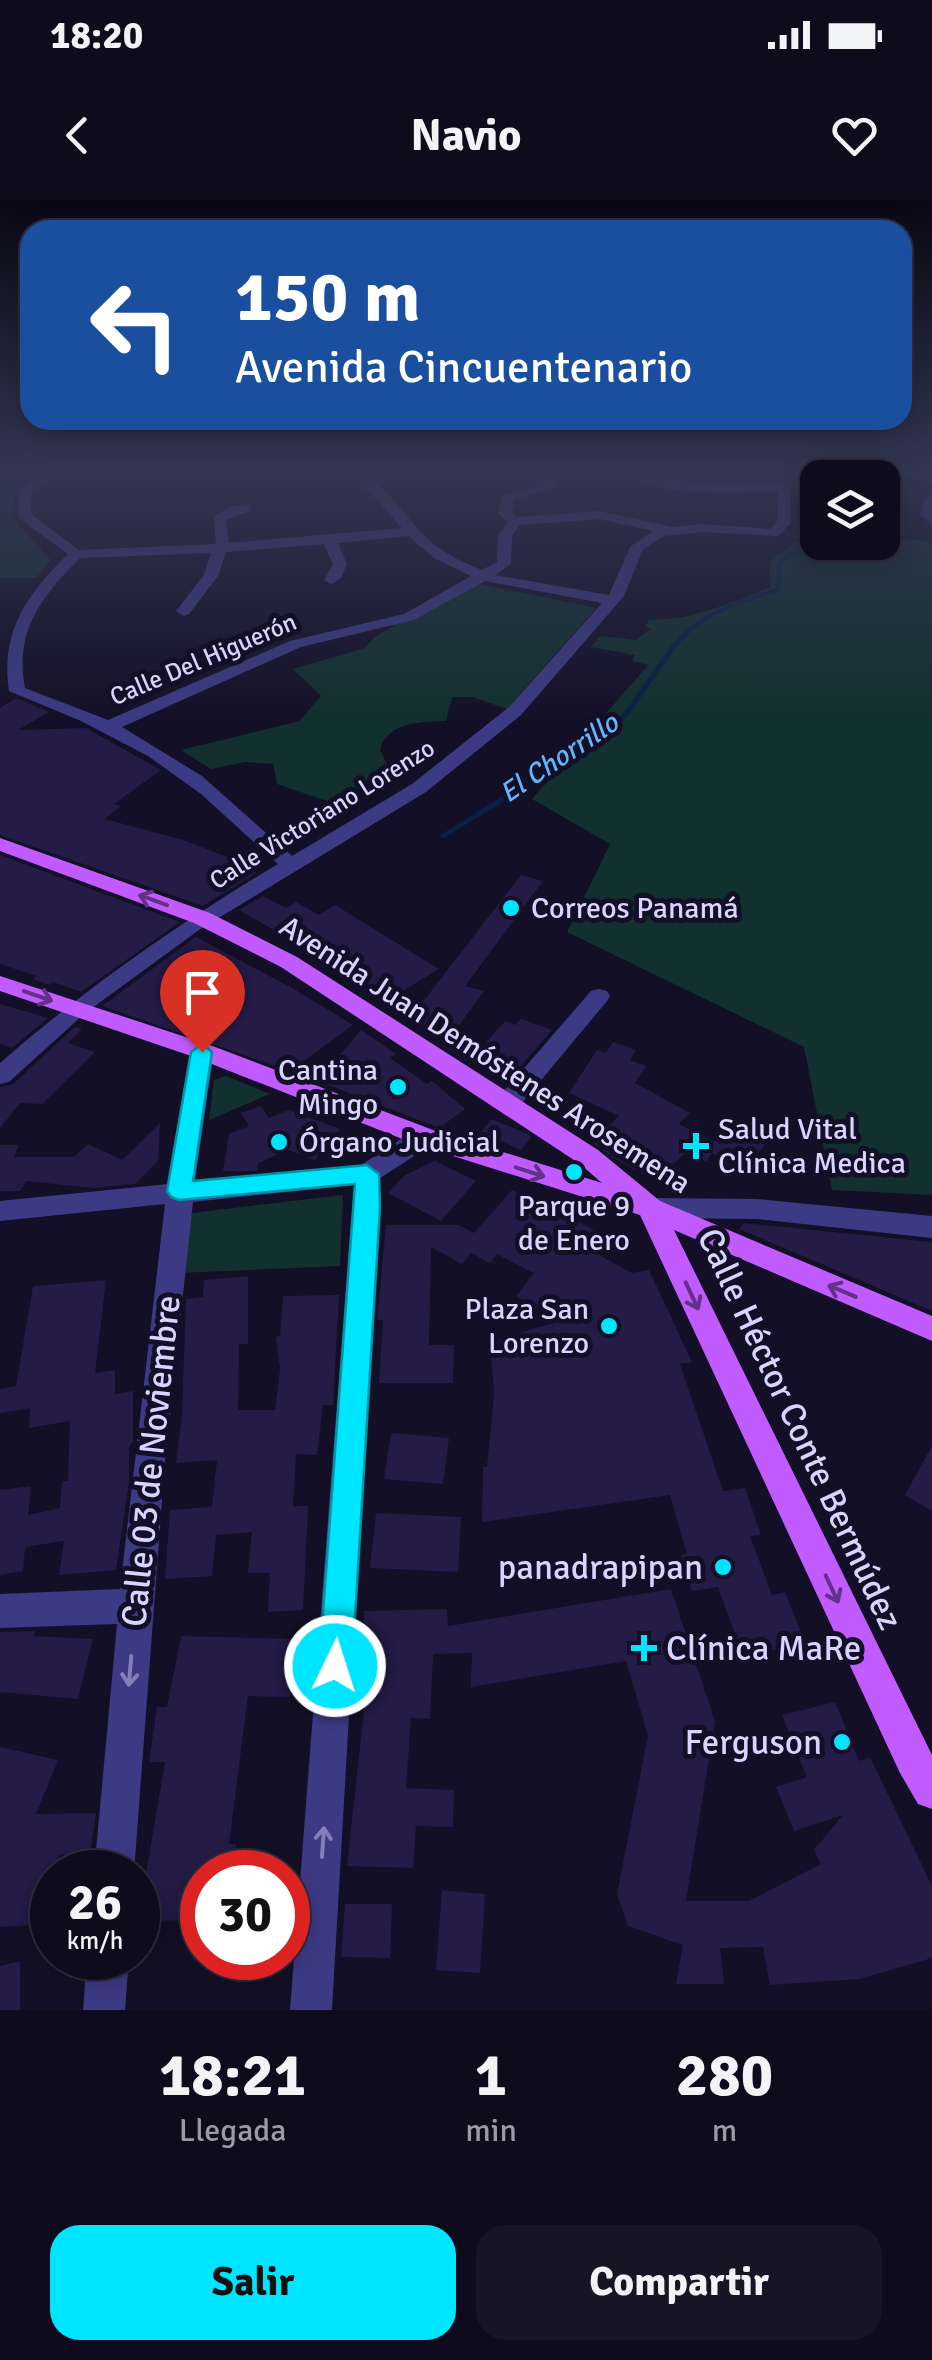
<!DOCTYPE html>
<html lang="es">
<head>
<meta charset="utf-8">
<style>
	:root { --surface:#0e0b1c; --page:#171425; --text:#f1f3f6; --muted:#9b9ba3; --line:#2e2b3b; --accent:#00e5ff }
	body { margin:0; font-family:Signika,sans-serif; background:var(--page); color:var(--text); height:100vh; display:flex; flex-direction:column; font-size:38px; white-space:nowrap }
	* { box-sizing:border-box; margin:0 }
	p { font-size:32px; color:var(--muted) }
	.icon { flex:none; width:55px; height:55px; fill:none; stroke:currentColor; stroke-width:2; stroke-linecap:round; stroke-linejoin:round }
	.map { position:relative; height:1810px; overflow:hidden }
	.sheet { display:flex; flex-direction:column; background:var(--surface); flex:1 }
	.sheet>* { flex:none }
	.banner { position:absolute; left:20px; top:20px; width:892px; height:210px; border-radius:30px; box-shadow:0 5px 25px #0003,0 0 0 2px var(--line); background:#1a4fa0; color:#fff; overflow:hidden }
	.controls { position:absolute; left:800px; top:260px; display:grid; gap:20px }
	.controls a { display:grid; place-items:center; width:100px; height:100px; border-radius:20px; background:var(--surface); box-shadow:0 5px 25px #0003,0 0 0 2px var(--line); font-size:50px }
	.speed { position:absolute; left:30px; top:1650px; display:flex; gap:20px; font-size:50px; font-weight:700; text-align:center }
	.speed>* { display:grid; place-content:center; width:130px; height:130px; border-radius:50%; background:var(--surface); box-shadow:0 5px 25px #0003,0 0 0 2px var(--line); line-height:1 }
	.speed small { font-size:25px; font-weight:400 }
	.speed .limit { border:15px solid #d22; background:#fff; color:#111 }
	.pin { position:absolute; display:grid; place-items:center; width:85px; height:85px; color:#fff; margin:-102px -42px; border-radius:50% 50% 50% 0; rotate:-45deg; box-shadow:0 0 10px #0007 }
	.pin .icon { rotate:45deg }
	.me { position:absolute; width:110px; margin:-55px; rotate:4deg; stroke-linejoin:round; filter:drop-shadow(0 0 8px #0008) }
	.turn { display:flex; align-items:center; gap:35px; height:210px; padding:0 50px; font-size:45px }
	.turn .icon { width:130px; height:130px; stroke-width:2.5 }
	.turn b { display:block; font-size:70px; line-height:85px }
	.eta { display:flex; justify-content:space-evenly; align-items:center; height:170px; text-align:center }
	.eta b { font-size:60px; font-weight:700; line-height:70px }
	.action { display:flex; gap:20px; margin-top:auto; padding:20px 50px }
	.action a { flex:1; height:115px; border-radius:30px; background:var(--accent); color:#111; font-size:40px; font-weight:700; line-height:115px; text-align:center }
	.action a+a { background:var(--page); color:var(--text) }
	.status { display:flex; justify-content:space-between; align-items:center; height:70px; padding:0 50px; background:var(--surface); direction:ltr }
	.status svg { height:28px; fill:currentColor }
	header { display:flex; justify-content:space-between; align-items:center; height:130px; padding:0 50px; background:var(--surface); font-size:45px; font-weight:700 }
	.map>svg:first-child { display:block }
	.green { fill:#12302f }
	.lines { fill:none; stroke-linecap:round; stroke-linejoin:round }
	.stream-far1 { stroke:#0a1f44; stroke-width:4 }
	.stream { stroke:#0a1f44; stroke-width:5 }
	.building { fill:#241b47 }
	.minor { fill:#3d3a85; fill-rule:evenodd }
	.major { fill:#c25bff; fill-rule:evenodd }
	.oneway { stroke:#623188 }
	.oneway2 { stroke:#837fbc }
	.route { fill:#00e5ff; stroke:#0095a6; stroke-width:2.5 }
	.poi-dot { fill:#00e5ff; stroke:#130f26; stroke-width:4 }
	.labels { text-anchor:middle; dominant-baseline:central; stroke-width:10; stroke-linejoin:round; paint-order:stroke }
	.far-street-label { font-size:25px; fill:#d9d4ff; stroke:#130f26 }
	.far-water-label { font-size:28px; font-style:italic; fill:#62b6ff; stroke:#130f26 }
	.poi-label { font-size:30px; fill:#d9d4ff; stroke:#130f26; text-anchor:start }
	.street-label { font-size:30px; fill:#d9d4ff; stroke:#130f26 }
	.near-street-label { font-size:35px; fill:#d9d4ff; stroke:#130f26 }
	.near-poi-label { font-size:35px; fill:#d9d4ff; stroke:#130f26; text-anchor:end }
</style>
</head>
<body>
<div class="status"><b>18:20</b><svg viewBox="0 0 49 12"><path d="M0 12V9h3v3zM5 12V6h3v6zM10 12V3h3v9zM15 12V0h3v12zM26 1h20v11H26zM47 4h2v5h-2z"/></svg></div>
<header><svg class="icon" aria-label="back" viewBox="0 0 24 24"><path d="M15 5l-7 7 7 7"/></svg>Navio<svg class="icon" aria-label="heart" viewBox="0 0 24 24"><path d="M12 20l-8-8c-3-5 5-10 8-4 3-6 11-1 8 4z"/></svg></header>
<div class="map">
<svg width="932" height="1810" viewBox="0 0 932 1810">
	<rect width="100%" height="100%" fill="#130f26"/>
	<g class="green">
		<path d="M23 283 15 290 11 317 51 360 36 378H0V284Z"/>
		<path d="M811 330H817L818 342H882L883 337 932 342V995L832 990 804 847 567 732 610 644 532 599 648 465 632 461 635 455 591 447 600 436 636 440 651 429 645 426 649 420C693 420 728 404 771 387L769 362Z"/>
		<path d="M466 381 596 408 507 509 473 497H452L446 521C422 522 387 521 380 550L387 564 378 585 345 592 330 602 277 584 273 564 245 562 211 569 181 550 299 521 321 496 293 469 365 448 375 437Z"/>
		<path d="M226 876 270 894 209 920 214 880Z"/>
		<path d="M343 995 340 1066 179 1073 192 1013Z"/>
	</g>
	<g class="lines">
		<path class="stream-far1" d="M672 449C698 413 738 403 778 389L780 362 808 343 778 330"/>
		<path class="stream" d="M443 636 551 569 624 517 674 446"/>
	</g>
	<g class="building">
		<path d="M16 498 49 512 18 530 86 528 161 570 114 604 121 606 105 619 183 640 230 658 256 673 203 706 0 635V508Z"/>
		<path d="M0 655 180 722 81 792 53 782 49 785 33 779 37 776 0 764Z"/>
		<path d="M521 675 543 681 465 786 484 791 452 835 408 821Z"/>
		<path d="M263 696 286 708 296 702 319 715 335 705 439 769 383 803 302 753 306 751 281 734 239 710Z"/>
		<path d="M196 737 292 788 353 825 290 871 102 806Z"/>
		<path d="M0 804 17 809 48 818 12 848 0 844Z"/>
		<path d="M521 819 552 830 514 874 469 856 465 860 442 845 457 832 483 846 505 821 515 825Z"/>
		<path d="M75 827 82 829 68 843 95 852 42 904 20 903 0 928V887L12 885Z"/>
		<path d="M361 830 396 854 390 858 427 884 432 881 465 909 439 928 318 881Z"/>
		<path d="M613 842 636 850 630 860 646 866 635 883 690 913 679 924 720 944 735 927 767 942 745 970 712 953 706 962 686 952 656 982 612 957 592 942 619 916 569 893 597 850 606 853Z"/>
		<path d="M261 906 269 918 289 910 340 929 315 960 288 950 258 963 257 971H223L229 934 249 926 241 913Z"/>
		<path d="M492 919 528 934 531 937 521 950 481 932Z"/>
		<path d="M160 923 158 961 135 984 93 988 26 981 20 991H0V945H19L14 957H74L88 944 122 960Z"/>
		<path d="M435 961 476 981 441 1021 388 993 405 975Z"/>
		<path d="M512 990 600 1033 588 1049 632 1073 649 1070 692 1162 680 1164 723 1291 745 1288 761 1335 750 1336 772 1395 785 1392 805 1443 743 1456 718 1387 692 1391 681 1355 687 1354 670 1295 482 1322 483 1267H487L494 1193 490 1142 563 1120 516 1096 534 1073 497 1054 490 1063 471 1053 462 1064 431 1047 429 1145H454L453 1183H379L383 1120H377L386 1025H458L474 1033Z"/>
		<path d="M744 1023 932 1042V1111L739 1029Z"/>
		<path d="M248 1076V1144H239L238 1210H275L280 1169 276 1137 280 1136 283 1096 339 1095 333 1205H323L317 1255 296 1254 293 1306H308L303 1410 268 1412 270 1373H248L252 1332 216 1335 212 1376 165 1379 170 1310 212 1307 217 1260 176 1263 182 1215 186 1099 203 1097 204 1080Z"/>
		<path d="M106 1080 95 1173 115 1170V1194L133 1191V1242L129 1246V1283L116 1370 59 1375 64 1341 25 1347 23 1371 0 1375V1290L31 1286 28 1315 60 1308 62 1281H68L70 1221 29 1228 30 1208 0 1213V1189L16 1186 33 1086Z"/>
		<path d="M391 1233 449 1238 443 1284 384 1279Z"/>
		<path d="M932 1246V1311L905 1295Z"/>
		<path d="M376 1313 461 1317 458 1372 370 1368Z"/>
		<path d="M671 1389 715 1521 686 1701H749L821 1664 814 1650 843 1615 794 1631 776 1587 807 1577 782 1515 835 1502 859 1561 870 1557 932 1686V1758L859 1779 770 1785 763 1747 720 1748 724 1784H676L683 1745 628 1726 617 1694 648 1536 626 1461 471 1487 472 1453 433 1454 430 1519 411 1518 406 1588 454 1590 453 1627 416 1626 413 1668 347 1666 370 1456H363L364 1411 447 1409 448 1426Z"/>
		<path d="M35 1431 34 1436 93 1439 78 1499 0 1492V1432Z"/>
		<path d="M181 1436 297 1439 290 1497 248 1496 229 1644H236L233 1672H202V1720L138 1721 165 1562H149L157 1507H167Z"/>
		<path d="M0 1547 58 1560 36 1614 96 1613 90 1654 60 1655 57 1672H52L49 1724 0 1727Z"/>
		<path d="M442 1690 485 1694 480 1773 436 1770Z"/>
		<path d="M345 1704H392L390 1758 341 1757Z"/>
		<path d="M20 1761V1810H0V1766Z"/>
	</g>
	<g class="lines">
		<g class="minor">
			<path d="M64 270H83L45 283 31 293V314L79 350 216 344 214 316C224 309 237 303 250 305V311L226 320 229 343 402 328 370 292 342 270C381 268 405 321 432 343 447 355 464 363 482 370L497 362 498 336 507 322 498 313 503 295 543 285V281L525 270H540L554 276 555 287 514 300 512 312 517 317 600 311 673 327 703 324 770 329 777 322 778 291C728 293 656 298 613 270 637 269 660 278 684 281 716 285 748 284 780 283L786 270H798L790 290 791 323 778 336 703 332 664 336 643 349 624 396 521 515 426 592 199 730 84 814 9 882 0 884V863C87 787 179 723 278 664L201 594 148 556 81 521 9 491C0 432 27 394 68 354L19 318V292L35 277ZM600 319 653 331 630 347 609 395 495 375 511 364 512 336 519 325ZM408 336 434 358 471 376 404 414 290 441 108 520 25 488C14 431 42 396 80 358L211 353 204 375 176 411 184 416 189 414 218 376 226 352 324 344 333 364 324 380 331 384 341 378 347 364 338 343ZM485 381 602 403 509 507 412 584 292 656 202 576 122 527 301 447 414 420Z"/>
			<path d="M896 270 932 274V282L898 273Z"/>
			<path d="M932 294V324L920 315 925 298Z"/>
			<path d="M599 789 607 791 610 796 607 801 517 909H499L496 903 499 897 591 791Z"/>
			<path d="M202 843 214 851 195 981 361 965 415 930H433L437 937 433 944 380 978 332 1810H290L354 985 193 1002 165 1261 134 1672H94L117 1424 0 1428V1394L120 1389 165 1004 0 1021V1001L168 984 190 851Z"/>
			<path d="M650 998 757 999 932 1016V1038L757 1019 650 1018 640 1015 636 1008 640 1001Z"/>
			<path d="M87 1758H129L125 1810H83Z"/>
		</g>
		<path class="major" d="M0 638 210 713 297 757 598 950 660 1001 932 1116V1141L674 1030 932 1555V1609L918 1604 900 1573 640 1015 415 944 194 857 0 791V776L210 845 433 930 602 983 580 964 281 767 194 723 0 651Z"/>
	</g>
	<defs><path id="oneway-shaft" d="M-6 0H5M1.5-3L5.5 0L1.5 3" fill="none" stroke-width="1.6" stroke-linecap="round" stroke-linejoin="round" transform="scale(2.5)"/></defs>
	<g class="oneway">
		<use href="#oneway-shaft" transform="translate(153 700) rotate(-160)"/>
		<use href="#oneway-shaft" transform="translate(38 796) rotate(19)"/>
		<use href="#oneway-shaft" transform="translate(530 972) rotate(18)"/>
		<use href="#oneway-shaft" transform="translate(842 1091) rotate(-157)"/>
		<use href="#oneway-shaft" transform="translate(692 1096) rotate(65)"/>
		<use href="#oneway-shaft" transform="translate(832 1389) rotate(65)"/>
	</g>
	<g class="oneway2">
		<use href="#oneway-shaft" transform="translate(130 1471) rotate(95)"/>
		<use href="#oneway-shaft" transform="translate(323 1642) rotate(-86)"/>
	</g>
	<linearGradient id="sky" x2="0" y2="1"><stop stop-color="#0a0815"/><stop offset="0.52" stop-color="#333752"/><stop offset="1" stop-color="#333752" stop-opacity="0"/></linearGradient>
	<rect width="932" height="523" fill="url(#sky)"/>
	<path class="route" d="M202 844 212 852 193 981 367 965 379 974 380 1007 352 1466 347 1477 335 1482 324 1477 319 1466 355 984 179 1000 171 997 167 991 191 852Z"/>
	<g class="poi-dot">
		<circle cx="511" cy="708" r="10"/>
		<circle cx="398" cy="887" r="10"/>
		<circle cx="279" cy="942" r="10"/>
		<path d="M691 931h10v10h10v10h-10v10h-10v-10h-10v-10h10z"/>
		<circle cx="574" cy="972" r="10"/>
		<circle cx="609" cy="1126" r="10"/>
		<circle cx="723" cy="1367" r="10"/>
		<path d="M639 1433h10v10h10v10h-10v10h-10v-10h-10v-10h10z"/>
		<circle cx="842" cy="1542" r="10"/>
	</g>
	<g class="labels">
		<g class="far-street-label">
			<text transform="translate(203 459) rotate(-23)">Calle Del Higuerón</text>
			<text transform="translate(322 614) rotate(-32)">Calle Victoriano Lorenzo</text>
		</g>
		<g class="far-water-label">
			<text transform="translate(559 558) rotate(-34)">El Chorrillo</text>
		</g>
		<g class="poi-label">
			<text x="531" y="708">Correos Panamá</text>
			<text x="378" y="870" text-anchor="end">Cantina<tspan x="378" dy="34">Mingo</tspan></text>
			<text x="718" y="929">Salud Vital<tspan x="718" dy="34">Clínica Medica</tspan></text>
			<text x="299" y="942">Órgano Judicial</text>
			<text x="574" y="1006" text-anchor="middle">Parque 9<tspan x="574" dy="34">de Enero</tspan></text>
			<text x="589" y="1109" text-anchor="end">Plaza San<tspan x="589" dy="34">Lorenzo</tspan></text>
		</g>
		<g class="street-label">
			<text transform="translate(485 855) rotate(33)">Avenida Juan Demóstenes Arosemena</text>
		</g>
		<g class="near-street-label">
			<text transform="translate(800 1229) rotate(65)">Calle Héctor Conte Bermúdez</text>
			<text transform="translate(151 1261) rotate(-84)">Calle 03 de Noviembre</text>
		</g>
		<g class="near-poi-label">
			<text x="703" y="1367">panadrapipan</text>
			<text x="666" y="1448" text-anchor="start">Clínica MaRe</text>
			<text x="822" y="1542">Ferguson</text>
		</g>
	</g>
</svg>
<div class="controls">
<a><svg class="icon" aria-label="layers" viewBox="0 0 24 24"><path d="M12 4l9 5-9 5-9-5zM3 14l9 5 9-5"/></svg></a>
</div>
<div class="speed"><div>26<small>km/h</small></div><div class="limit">30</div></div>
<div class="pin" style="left:202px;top:852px;background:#d93025"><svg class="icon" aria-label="arrive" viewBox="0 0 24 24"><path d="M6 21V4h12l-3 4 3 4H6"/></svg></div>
<svg class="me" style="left:335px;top:1466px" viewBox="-20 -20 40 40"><circle r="17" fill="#00e5ff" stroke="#fff" stroke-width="3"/><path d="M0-11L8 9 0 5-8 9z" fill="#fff"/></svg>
<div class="banner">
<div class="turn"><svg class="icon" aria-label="left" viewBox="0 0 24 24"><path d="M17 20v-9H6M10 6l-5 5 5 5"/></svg><div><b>150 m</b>Avenida Cincuentenario</div></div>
</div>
</div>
<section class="sheet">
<div class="eta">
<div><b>18:21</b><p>Llegada</p></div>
<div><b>1</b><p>min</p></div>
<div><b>280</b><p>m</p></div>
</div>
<div class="action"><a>Salir</a><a>Compartir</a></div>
</section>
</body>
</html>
